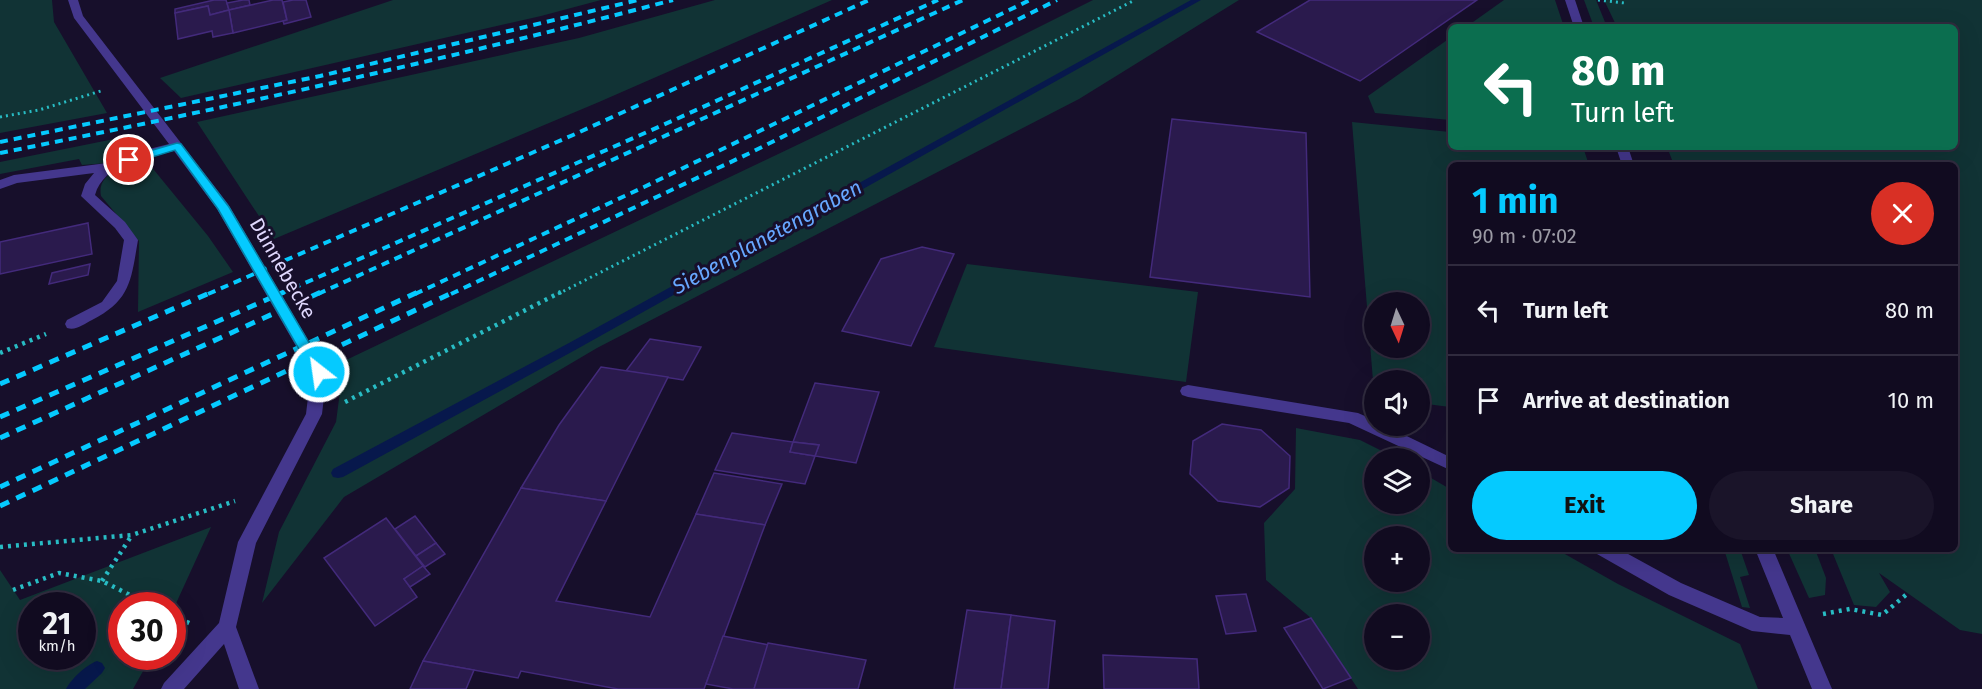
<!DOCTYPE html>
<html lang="en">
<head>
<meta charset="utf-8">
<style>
	:root { --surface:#110b20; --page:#1a1429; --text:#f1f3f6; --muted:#9c9ba5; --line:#302b3e; --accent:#05caff }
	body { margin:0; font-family:"Fira Sans",sans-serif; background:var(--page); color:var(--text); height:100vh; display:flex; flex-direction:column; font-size:22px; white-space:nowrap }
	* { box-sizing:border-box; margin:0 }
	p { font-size:20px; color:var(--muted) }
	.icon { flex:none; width:33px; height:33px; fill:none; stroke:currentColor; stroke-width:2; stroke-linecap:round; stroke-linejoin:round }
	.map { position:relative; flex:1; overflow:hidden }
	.sheet { position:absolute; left:1448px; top:162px; width:510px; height:390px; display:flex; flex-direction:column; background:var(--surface); border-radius:9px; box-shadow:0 6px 24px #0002,0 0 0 2px var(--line) }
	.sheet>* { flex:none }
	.banner { position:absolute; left:1448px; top:24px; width:510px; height:126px; border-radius:9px; box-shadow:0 6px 24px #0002,0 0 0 2px var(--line); background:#0b6e4f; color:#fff; overflow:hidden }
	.needle { width:39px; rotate:176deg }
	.buttons { position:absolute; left:1364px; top:292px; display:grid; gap:12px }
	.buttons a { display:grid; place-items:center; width:66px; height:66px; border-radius:50%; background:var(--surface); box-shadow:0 6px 24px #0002,0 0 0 2px var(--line); font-size:30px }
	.speed { position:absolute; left:18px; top:592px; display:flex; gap:12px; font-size:30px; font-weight:700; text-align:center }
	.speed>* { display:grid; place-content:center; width:78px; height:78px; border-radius:50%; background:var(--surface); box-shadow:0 6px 24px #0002,0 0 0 2px var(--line); line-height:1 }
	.speed small { font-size:15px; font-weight:400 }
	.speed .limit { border:9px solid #d22; background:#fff; color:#111 }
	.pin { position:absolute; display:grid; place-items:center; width:51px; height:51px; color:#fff; margin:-26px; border:3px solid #fff; border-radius:50%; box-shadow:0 2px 6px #0007 }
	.me { position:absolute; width:66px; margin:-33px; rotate:330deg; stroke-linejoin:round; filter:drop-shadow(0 0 4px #0008) }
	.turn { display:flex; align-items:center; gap:21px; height:126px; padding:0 24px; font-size:27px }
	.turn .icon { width:78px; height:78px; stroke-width:2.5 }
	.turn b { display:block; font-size:42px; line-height:51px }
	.round { display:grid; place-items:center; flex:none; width:63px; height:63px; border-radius:32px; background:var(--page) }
	.head { display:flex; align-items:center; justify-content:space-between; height:102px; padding:0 24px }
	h1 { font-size:36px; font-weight:700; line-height:45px; color:var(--accent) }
	.action { display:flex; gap:12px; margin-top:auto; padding:12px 24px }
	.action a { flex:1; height:69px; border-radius:36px; background:var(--accent); color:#111; font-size:24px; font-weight:700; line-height:69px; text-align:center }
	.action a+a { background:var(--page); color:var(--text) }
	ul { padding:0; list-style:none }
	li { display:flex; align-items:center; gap:18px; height:90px; padding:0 24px; border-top:2px solid var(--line) }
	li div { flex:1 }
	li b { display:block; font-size:22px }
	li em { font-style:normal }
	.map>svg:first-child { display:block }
	.green { fill:#113335; fill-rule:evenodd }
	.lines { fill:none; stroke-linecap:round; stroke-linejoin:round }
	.stream { fill:#07184c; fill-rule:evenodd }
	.building { fill:#2a1a4d; stroke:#432a7b; stroke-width:1.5 }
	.path-far1 { stroke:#28bcc4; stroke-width:3; stroke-dasharray:2 4; stroke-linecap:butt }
	.path { stroke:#28bcc4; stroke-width:4.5; stroke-dasharray:3 5; stroke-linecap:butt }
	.minor { fill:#44378d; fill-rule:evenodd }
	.rail-far1 { stroke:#05caff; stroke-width:4; stroke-dasharray:8 6; stroke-linecap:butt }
	.rail { stroke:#05caff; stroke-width:5; stroke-dasharray:10 8; stroke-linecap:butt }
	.route { fill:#05caff; stroke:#0383a6; stroke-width:1.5 }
	.labels { text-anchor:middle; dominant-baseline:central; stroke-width:6; stroke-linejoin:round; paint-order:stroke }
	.street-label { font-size:20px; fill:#e1d9ff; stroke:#170f2b }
	.water-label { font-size:21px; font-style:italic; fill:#67a7ff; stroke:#170f2b }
</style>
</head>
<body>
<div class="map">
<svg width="1982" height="689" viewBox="0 0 1982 689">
	<rect width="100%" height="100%" fill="#170f2b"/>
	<g class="green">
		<path d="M0 0H52L54 22 107 113 0 133Z"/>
		<path d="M393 0H601L541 16 181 98 160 78Z"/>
		<path d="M715 0H832L599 102 274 239 197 122 579 38Z"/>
		<path d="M1093 0H1239L1079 99 597 348 344 497 262 603 279 532 336 422 344 361 927 83Z"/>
		<path d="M1504 0H1555L1564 27H1466Z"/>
		<path d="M1584 0H1596L1607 27H1594Z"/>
		<path d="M1604 0H1982V634L1960 630 1879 573 1890 592 1876 607 1854 605 1831 549H1954V165H1674L1667 147H1954V27H1617Z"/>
		<path d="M1450 38V120L1375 113 1368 96Z"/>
		<path d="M1352 122 1450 132V147H1583L1589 165H1450V407L1419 403V381H1374V393ZM1374 303H1419V348H1374Z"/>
		<path d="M129 136 140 153 108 163 82 165 79 159 0 174V162Z"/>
		<path d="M145 159 208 236 233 272 138 312 139 241 101 196C96 172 128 165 145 159Z"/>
		<path d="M967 264 1198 292 1186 382 934 347Z"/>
		<path d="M1296 428 1360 440 1398 459H1374V504H1419V471L1450 489V549H1556L1618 584 1740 644 1758 689H1358L1311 618 1266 580 1264 523 1295 489ZM1374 537H1419V582H1374ZM1374 615H1419V660H1374Z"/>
		<path d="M211 527 173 610 172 606H122V657H151L133 689H0V570L20 600ZM32 606H82V657H32Z"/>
		<path d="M1724 549H1740L1749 575 1740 577 1750 608 1742 607Z"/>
		<path d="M1787 549H1815L1826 578 1825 595 1809 598Z"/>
	</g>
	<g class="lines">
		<g class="stream">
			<path d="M1191 0H1201L577 349 343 477 338 478 333 477 331 473 333 469 569 343Z"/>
			<path d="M97 661 102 663 105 668 102 673 85 689H66C71 679 86 665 97 661Z"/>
		</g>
	</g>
	<g class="building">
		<path d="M214 0H226L229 10 210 15 208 6 175 13V9Z"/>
		<path d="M243 0H249L250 5 229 10 227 3Z"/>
		<path d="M273 0H282L287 20 233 33 229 10Z"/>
		<path d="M293 0H306L311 17 284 24 283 21 287 20 283 2Z"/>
		<path d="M1310 0H1477L1360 81 1257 32Z"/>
		<path d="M208 6 210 15 229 10 233 33 213 37 212 31 178 39 175 13Z"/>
		<path d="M1172 119 1306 133 1310 297 1150 277Z"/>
		<path d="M88 223 92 254 0 274V242Z"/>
		<path d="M922 247 954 254 911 346 842 331 881 259Z"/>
		<path d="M90 264 88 275 49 284 52 273Z"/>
		<path d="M650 339 701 347 683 380 626 371Z"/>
		<path d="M601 367 668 377 606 501 521 488 559 425Z"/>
		<path d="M815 383 879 392 856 463 815 456 819 445 793 442Z"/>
		<path d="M1222 424 1261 430 1290 456 1289 488 1260 507 1218 501 1190 474 1193 441Z"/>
		<path d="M732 433 793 442 790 452 815 456 805 484 715 470Z"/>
		<path d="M793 442 819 445 815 456 790 452Z"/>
		<path d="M714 473 782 484 765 525 696 514Z"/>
		<path d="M521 488 606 501 556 601 650 617 696 514 765 525 704 689H618L521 671 518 678 423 661Z"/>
		<path d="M415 516 436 543 416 556 395 529Z"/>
		<path d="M386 518 423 566 404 579 417 597 375 626 324 558Z"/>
		<path d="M436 543 445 554 425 567 416 556Z"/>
		<path d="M423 566 430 574 410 587 404 579Z"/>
		<path d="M1246 594 1256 631 1226 634 1216 596Z"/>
		<path d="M967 610 1011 615 1001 689H954Z"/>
		<path d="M1011 615 1055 621 1048 689H1001Z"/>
		<path d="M1311 618 1351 678 1323 689 1284 628Z"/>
		<path d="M723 636 769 645 754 689H733L706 684Z"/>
		<path d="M768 643 866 660 858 689H754Z"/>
		<path d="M1103 655 1197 659 1199 689H1104Z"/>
		<path d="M423 661 474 670 466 689H410Z"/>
	</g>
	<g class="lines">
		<g class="path-far1">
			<path d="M1598 0 1625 3"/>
			<path d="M0 117 39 110 104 90"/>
			<path d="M558 294 1135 0"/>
		</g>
		<g class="path">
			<path d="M0 353 46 334"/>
			<path d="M345 402 561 292"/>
			<path d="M0 547 132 535 235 501"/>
			<path d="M102 581 132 535"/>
			<path d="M13 590 59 573 102 581 152 606"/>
			<path d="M1823 614 1850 609 1882 615 1907 594"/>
			<path d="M172 615 191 624"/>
		</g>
		<g class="minor">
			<path d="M68 0H78L83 16 228 204 327 372 322 414 256 543 236 627 259 689H239L224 644 184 689H161L164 683 219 623 238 542 306 414 311 372 217 209 174 151C146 158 104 163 95 195L125 222 138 240C131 280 131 300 92 320 84 324 76 331 67 328L65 324 67 320 102 302 117 281 124 240 115 228 81 196 85 184 94 173 17 183 0 189V180L14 175 107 163 133 153 169 144 74 18Z"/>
			<path d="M1565 0H1575L1584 27H1574Z"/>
			<path d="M1616 147H1628L1634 165H1622Z"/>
			<path d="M1188 385 1358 413 1374 420V426H1386L1450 457V470L1349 423 1188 397 1182 395 1180 391 1182 387Z"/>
			<path d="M1594 549H1619L1681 583 1760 617 1783 618 1755 549H1773L1832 689H1812L1790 635 1752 631 1669 595 1597 554Z"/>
		</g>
		<g class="rail-far1">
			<path d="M0 142 320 76 638 0"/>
			<path d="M0 153C226 108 450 59 673 0"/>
			<path d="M208 294 573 135 869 0"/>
			<path d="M280 294 672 121 938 0"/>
			<path d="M318 294 963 0"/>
			<path d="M415 294 644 187 1030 0"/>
			<path d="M451 294 752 152 1057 0"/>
		</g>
		<g class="rail">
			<path d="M0 384 212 292"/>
			<path d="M0 417 284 292"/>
			<path d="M0 438 321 292"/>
			<path d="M0 487 418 292"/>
			<path d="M0 506 454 292"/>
		</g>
	</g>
	<path class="route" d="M177 143 181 144 229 207 324 368 326 372 324 375H314L218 209 175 150 129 164 123 160 125 158Z"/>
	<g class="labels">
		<g class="street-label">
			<text transform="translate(283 268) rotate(60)">Dünnebecke</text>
		</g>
		<g class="water-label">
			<text transform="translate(767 237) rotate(-29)">Siebenplanetengraben</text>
		</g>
	</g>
</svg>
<div class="buttons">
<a><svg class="needle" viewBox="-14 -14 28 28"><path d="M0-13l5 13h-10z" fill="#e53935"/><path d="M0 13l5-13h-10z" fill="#9c9ba5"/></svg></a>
<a><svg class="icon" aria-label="sound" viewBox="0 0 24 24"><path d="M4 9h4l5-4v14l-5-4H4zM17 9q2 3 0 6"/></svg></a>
<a><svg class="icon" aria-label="layers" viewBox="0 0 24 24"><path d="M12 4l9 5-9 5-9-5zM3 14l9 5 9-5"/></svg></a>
<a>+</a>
<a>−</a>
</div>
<div class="speed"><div>21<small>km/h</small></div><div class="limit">30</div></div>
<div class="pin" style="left:129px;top:160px;background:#d93025"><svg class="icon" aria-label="arrive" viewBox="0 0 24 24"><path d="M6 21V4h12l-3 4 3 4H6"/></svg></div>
<svg class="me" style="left:319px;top:372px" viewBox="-20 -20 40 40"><circle r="17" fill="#05caff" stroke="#fff" stroke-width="3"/><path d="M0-11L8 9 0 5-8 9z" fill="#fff"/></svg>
<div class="banner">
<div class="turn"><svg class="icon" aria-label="left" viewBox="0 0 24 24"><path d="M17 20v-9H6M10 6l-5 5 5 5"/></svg><div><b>80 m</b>Turn left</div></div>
</div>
<section class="sheet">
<div class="head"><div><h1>1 min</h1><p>90 m · 07:02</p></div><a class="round" style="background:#d93025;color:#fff"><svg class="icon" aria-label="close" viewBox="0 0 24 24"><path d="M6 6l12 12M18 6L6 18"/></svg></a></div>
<ul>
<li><svg class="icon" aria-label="left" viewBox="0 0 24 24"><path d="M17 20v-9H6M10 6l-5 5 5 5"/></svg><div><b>Turn left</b></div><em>80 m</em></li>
<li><svg class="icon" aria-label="arrive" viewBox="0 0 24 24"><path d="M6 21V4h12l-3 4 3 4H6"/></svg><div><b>Arrive at destination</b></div><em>10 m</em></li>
</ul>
<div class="action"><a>Exit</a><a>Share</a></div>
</section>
</div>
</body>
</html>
